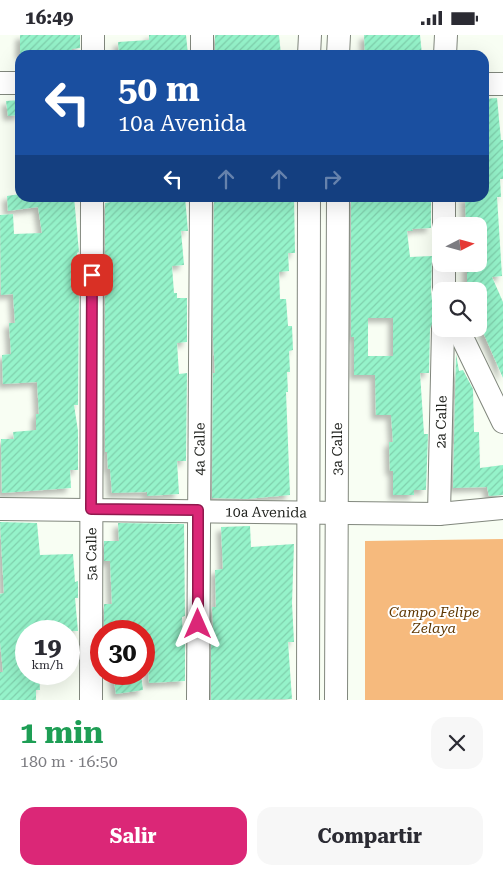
<!DOCTYPE html>
<html lang="es">
<head>
<meta charset="utf-8">
<style>
	:root { --surface:#fff; --page:#f7f7f7; --text:#2b2b33; --muted:#7c7c81; --accent:#db2777 }
	body { margin:0; font-family:"Roboto Serif",serif; background:var(--page); color:var(--text); height:100vh; display:flex; flex-direction:column; font-size:19px; white-space:nowrap }
	* { box-sizing:border-box; margin:0 }
	p { font-size:16px; color:var(--muted) }
	.icon { flex:none; width:28px; height:28px; fill:none; stroke:currentColor; stroke-width:2; stroke-linecap:round; stroke-linejoin:round }
	.map { position:relative; height:665px; overflow:hidden }
	.details { display:flex; flex-direction:column; background:var(--surface); flex:1 }
	.details>* { flex:none }
	.banner { position:absolute; left:15px; top:15px; width:474px; height:152px; border-radius:15px; box-shadow:0 5px 20px #0002; background:#1a4fa0; color:#fff; overflow:hidden }
	.needle { width:32px; rotate:84deg }
	.controls { position:absolute; left:432px; top:182px; display:grid; gap:10px }
	.controls a { display:grid; place-items:center; width:55px; height:55px; border-radius:10px; background:var(--surface); box-shadow:0 5px 20px #0002; font-size:25px }
	.speed { position:absolute; left:15px; top:585px; display:flex; gap:10px; font-size:25px; font-weight:700; text-align:center }
	.speed>* { display:grid; place-content:center; width:65px; height:65px; border-radius:50%; background:var(--surface); box-shadow:0 5px 20px #0002; line-height:1 }
	.speed small { font-size:12px; font-weight:400 }
	.speed .limit { border:8px solid #d22; background:#fff; color:#111 }
	.pin { position:absolute; display:grid; place-items:center; width:42px; height:42px; color:#fff; margin:-21px; border-radius:10px; box-shadow:0 2px 8px #0006 }
	.me { position:absolute; width:55px; margin:-28px; rotate:0deg; stroke-linejoin:round; filter:drop-shadow(0 0 4px #0008) }
	.turn { display:flex; align-items:center; gap:18px; height:105px; padding:0 20px; font-size:22px }
	.turn .icon { width:65px; height:65px; stroke-width:2.5 }
	.turn b { display:block; font-size:35px; line-height:42px }
	.lanes { display:flex; align-items:center; height:48px; padding:0 20px; background:#0003; justify-content:center; gap:25px; direction:ltr }
	.lanes .off { opacity:.35 }
	.round { display:grid; place-items:center; flex:none; width:52px; height:52px; border-radius:15px; background:var(--page) }
	.overview { display:flex; align-items:center; justify-content:space-between; height:85px; padding:0 20px }
	h1 { font-size:30px; font-weight:700; line-height:38px; color:#1e9e55 }
	.action { display:flex; gap:10px; margin-top:auto; padding:10px 20px }
	.action a { flex:1; height:58px; border-radius:15px; background:var(--accent); color:#fff; font-size:20px; font-weight:700; line-height:58px; text-align:center }
	.action a+a { background:var(--page); color:var(--text) }
	.status { display:flex; justify-content:space-between; align-items:center; height:35px; padding:0 25px; background:var(--surface); direction:ltr }
	.status svg { height:14px; fill:currentColor }
	.map>svg:first-child { display:block }
	.green { fill:#f6ba7d }
	.building { fill:url(#building-hatch); fill-rule:evenodd; filter:url(#shadow) }
	.lines { fill:none; stroke-linecap:round; stroke-linejoin:round }
	.minor-casing { stroke:#81877d; stroke-width:24 }
	.minor { stroke:#fff; stroke-width:22 }
	.route-casing { stroke:#8e194d; stroke-width:12 }
	.route { stroke:#db2777; stroke-width:9 }
	.labels { text-anchor:middle; dominant-baseline:central; stroke-width:4; stroke-linejoin:round; paint-order:stroke }
	.street-label { font-size:14px; fill:#222420; stroke:#fff }
	.park-label { font-size:14px; font-style:italic; fill:#5f3702; stroke:#fff }
</style>
</head>
<body>
<div class="status"><b>16:49</b><svg viewBox="0 0 49 12"><path d="M0 12V9h3v3zM5 12V6h3v6zM10 12V3h3v9zM15 12V0h3v12zM26 1h20v11H26zM47 4h2v5h-2z"/></svg></div>
<div class="map">
<svg width="503" height="665" viewBox="0 0 503 665">
	<defs>
		<pattern id="building-hatch" width="6" height="6" patternUnits="userSpaceOnUse" patternTransform="scale(1.25)"><rect width="6" height="6" fill="#95f3ca"/><path d="M-1 1l2-2M0 6l6-6M5 7l2-2" fill="none" stroke="#80d0ad"/></pattern>
		<filter id="shadow"><feDropShadow dx="-4.5" dy="4.5" stdDeviation="2.5" flood-color="#0004"/></filter>
	</defs>
	<rect width="100%" height="100%" fill="#f8fef3"/>
	<path class="green" d="M503 504V665H365V506Z"/>
	<g class="building">
		<path d="M20 0H80V13L72 14V20H20Z"/>
		<path d="M149 0H186L188 20H119L118 7 149 5Z"/>
		<path d="M215 0H279L281 20H259V16H215Z"/>
		<path d="M364 0H420L422 20H365Z"/>
		<path d="M497 63 501 105H503V144H500L501 162H497L502 241 492 242 503 267V343L479 288V256H467V229H479V191H466L465 162H484V64Z"/>
		<path d="M20 65V80L8 81 6 66Z"/>
		<path d="M20 159V162H45V165L74 162 79 217 77 218 79 251 78 370H74L78 396V435H70L71 453 2 458 1 404H14L13 397 36 395V379H39L37 347 3 349 2 320 11 319 9 288H15L13 259 1 260 0 180 13 179 14 199 42 198 38 172 8 176 7 161Z"/>
		<path d="M139 162H145V165L185 162 188 196H181L184 230 172 231 174 258H177V263H187V307L177 308 179 339 187 338 186 426H177L179 459 147 461V457L112 458 110 434H108L107 417H105V258H108L105 221V168Z"/>
		<path d="M245 162H294L295 218H288L289 236 279 237 280 264H286L288 291H292L293 315 289 316 290 337H287L288 357H286L290 460 247 464 212 463 213 338H215L213 304 214 164Z"/>
		<path d="M351 162H431V193L412 194 413 196H407L410 222 432 221 431 256 434 285 430 294 429 338H420L424 399H428L426 455H414V460H393V436H390L389 407H393L391 380H376L375 340H354V302H351ZM368 283H393V321H368Z"/>
		<path d="M456 319 459 336 463 335 473 354 474 397H479L480 433 503 430V460L489 461 487 452 453 453Z"/>
		<path d="M0 487 37 488 40 520 73 519 75 547 78 546V563H75L78 596H26V639H39L40 655H36V665H0V637H3L0 607V559L4 558Z"/>
		<path d="M118 488 184 489 185 581 182 582 183 608H185V646L149 648 147 608H144V596H128V592H104V569H112L110 526H104V506H119Z"/>
		<path d="M250 491 251 512 294 509 292 568 294 607H288L292 664 211 665V609H214L212 572H216L215 535 223 534 221 492Z"/>
		<path d="M113 639H141L143 655 116 659Z"/>
	</g>
	<g class="lines">
		<g class="minor-casing">
			<g id="minor">
				<path d="M93 20V0"/>
				<path d="M202 20V0"/>
				<path d="M309 20 310 0"/>
				<path d="M338 20 339 0"/>
				<path d="M445 20 446 0"/>
				<path d="M0 48H20"/>
				<path d="M484 49H503"/>
				<path d="M444 191V162"/>
				<path d="M444 256V229"/>
				<path d="M458 294 503 387"/>
				<path id="s1" d="M0 474 439 479 503 473"/>
				<path id="s2" d="M439 479 443 294"/>
				<path id="s3" d="M91 665 92 162"/>
				<path id="s4" d="M198 665 201 162"/>
				<path d="M308 665 309 162"/>
				<path id="s5" d="M336 665 338 162"/>
			</g>
		</g>
		<use href="#minor" class="minor"/>
	</g>
	<g class="lines">
		<g class="route-casing">
			<path id="route" d="M92 240 91 474 198 475V589"/>
		</g>
		<use href="#route" class="route"/>
	</g>
	<g class="labels">
		<g class="street-label">
			<text stroke="none"><textPath href="#s2" startOffset="92">2a Calle</textPath></text>
			<text stroke="none"><textPath href="#s4" startOffset="251">4a Calle</textPath></text>
			<text stroke="none"><textPath href="#s5" startOffset="251">3a Calle</textPath></text>
			<text stroke="none"><textPath href="#s1" startOffset="266">10a Avenida</textPath></text>
			<text stroke="none"><textPath href="#s3" startOffset="146">5a Calle</textPath></text>
		</g>
		<g class="park-label">
			<text x="434" y="577">Campo Felipe<tspan x="434" dy="16">Zelaya</tspan></text>
		</g>
	</g>
</svg>
<div class="controls">
<a><svg class="needle" viewBox="-14 -14 28 28"><path d="M0-13l5 13h-10z" fill="#e53935"/><path d="M0 13l5-13h-10z" fill="#7c7c81"/></svg></a>
<a><svg class="icon" aria-label="search" viewBox="0 0 24 24"><circle cx="10" cy="10" r="6"/><path d="M15 15l6 6"/></svg></a>
</div>
<div class="speed"><div>19<small>km/h</small></div><div class="limit">30</div></div>
<div class="pin" style="left:92px;top:240px;background:#d93025"><svg class="icon" aria-label="arrive" viewBox="0 0 24 24"><path d="M6 21V4h12l-3 4 3 4H6"/></svg></div>
<svg class="me" style="left:198px;top:589px" viewBox="-20 -20 40 40"><path d="M0-17L14 15 0 8-14 15z" fill="#db2777" stroke="#fff" stroke-width="4"/></svg>
<div class="banner">
<div class="turn"><svg class="icon" aria-label="left" viewBox="0 0 24 24"><path d="M17 20v-9H6M10 6l-5 5 5 5"/></svg><div><b>50 m</b>10a Avenida</div></div>
<div class="lanes"><svg class="icon" aria-label="left" viewBox="0 0 24 24"><path d="M17 20v-9H6M10 6l-5 5 5 5"/></svg><svg class="icon off" aria-label="ahead" viewBox="0 0 24 24"><path d="M12 20V5M6 11l6-6 6 6"/></svg><svg class="icon off" aria-label="ahead" viewBox="0 0 24 24"><path d="M12 20V5M6 11l6-6 6 6"/></svg><svg class="icon off" aria-label="right" viewBox="0 0 24 24"><path d="M7 20v-9h11M14 6l5 5-5 5"/></svg></div>
</div>
</div>
<section class="details">
<div class="overview"><div><h1>1 min</h1><p>180 m · 16:50</p></div><a class="round"><svg class="icon" aria-label="close" viewBox="0 0 24 24"><path d="M6 6l12 12M18 6L6 18"/></svg></a></div>
<div class="action"><a>Salir</a><a>Compartir</a></div>
</section>
</body>
</html>
